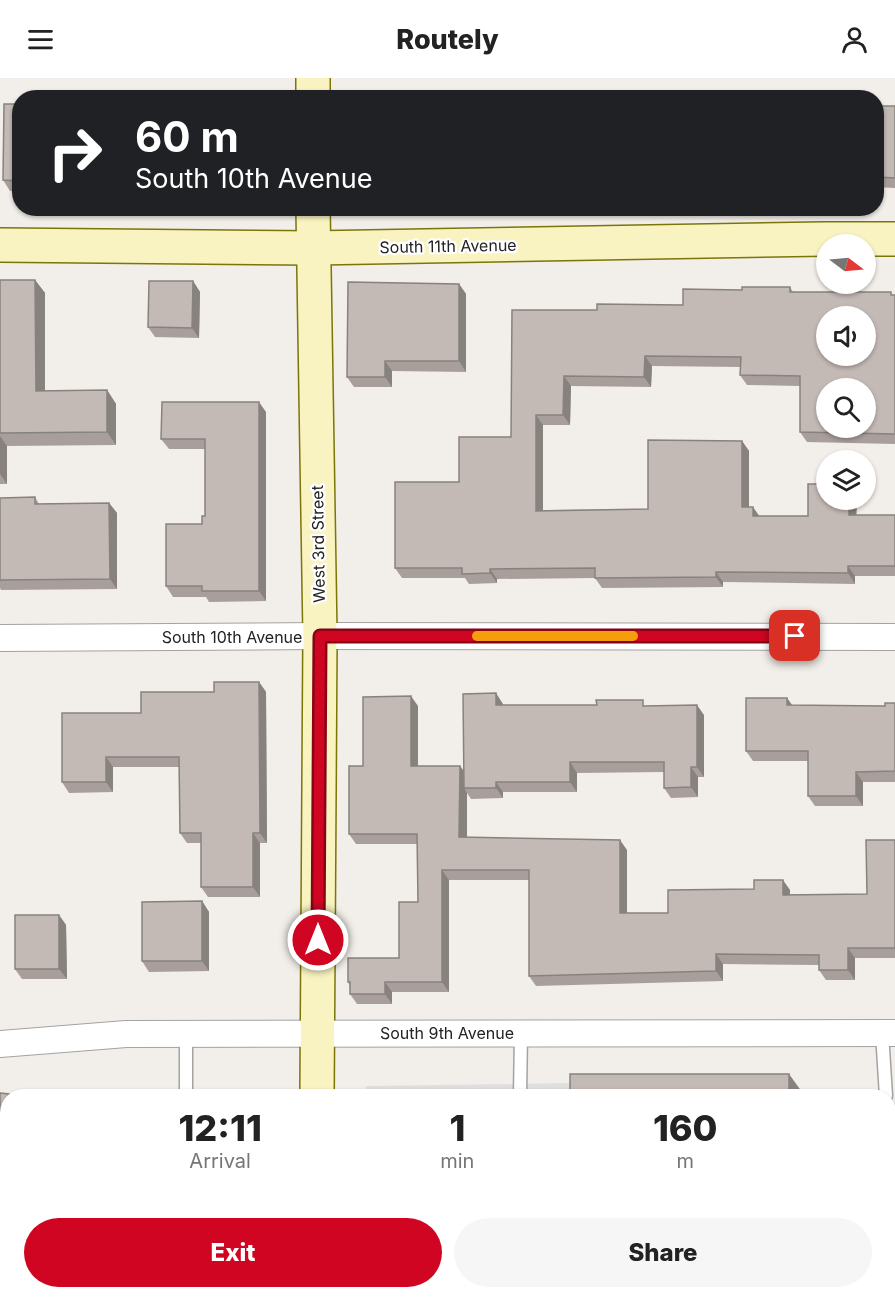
<!DOCTYPE html>
<html lang="en">
<head>
<meta charset="utf-8">
<style>
	:root { --surface:#fff; --page:#f6f6f6; --text:#222; --muted:#767676; --accent:#cf0522 }
	body { margin:0; font-family:Inter,sans-serif; background:var(--page); color:var(--text); height:100vh; display:flex; flex-direction:column; font-size:22px; white-space:nowrap }
	* { box-sizing:border-box; margin:0 }
	p { font-size:20px; color:var(--muted) }
	.icon { flex:none; width:33px; height:33px; fill:none; stroke:currentColor; stroke-width:2; stroke-linecap:round; stroke-linejoin:round }
	.map { position:relative; flex:1; overflow:hidden }
	.details { position:absolute; left:0px; top:1011px; width:896px; height:210px; display:flex; flex-direction:column; background:var(--surface); border-radius:24px 24px 0 0; box-shadow:0 2px 4px #0004 }
	.details>* { flex:none }
	.banner { position:absolute; left:12px; top:12px; width:872px; height:126px; border-radius:24px; box-shadow:0 2px 4px #0004; background:#202124; color:#fff; overflow:hidden }
	.needle { width:39px; rotate:106deg }
	.buttons { position:absolute; left:816px; top:156px; display:grid; gap:12px }
	.buttons a { display:grid; place-items:center; width:60px; height:60px; border-radius:50%; background:var(--surface); box-shadow:0 2px 4px #0004; font-size:30px }
	.pin { position:absolute; display:grid; place-items:center; width:51px; height:51px; color:#fff; margin:-26px; border-radius:12px; box-shadow:0 3px 9px #0006 }
	.me { position:absolute; width:66px; margin:-33px; rotate:0deg; stroke-linejoin:round; filter:drop-shadow(0 0 4px #0008) }
	.turn { display:flex; align-items:center; gap:21px; height:126px; padding:0 24px; font-size:27px }
	.turn .icon { width:78px; height:78px; stroke-width:2.5 }
	.turn b { display:block; font-size:42px; line-height:51px }
	.eta { display:flex; justify-content:space-evenly; align-items:center; height:102px; text-align:center }
	.eta b { font-size:36px; font-weight:800; line-height:42px }
	.cta { display:flex; gap:12px; margin-top:auto; padding:12px 24px }
	.cta a { flex:1; height:69px; border-radius:36px; background:var(--accent); color:#fff; font-size:24px; font-weight:800; line-height:69px; text-align:center }
	.cta a+a { background:var(--page); color:var(--text) }
	header { display:flex; justify-content:space-between; align-items:center; height:78px; padding:0 24px; background:var(--surface); font-size:27px; font-weight:800 }
	.map>svg:first-child { display:block }
	.residential { fill:#e0dfdf }
	.lines { fill:none; stroke-linecap:round; stroke-linejoin:round }
	.lane-casing { stroke:#a3a3a3; stroke-width:15 }
	.street-casing { stroke:#a3a3a3; stroke-width:28 }
	.secondary-casing { stroke:#7a7608; stroke-width:36 }
	.lane { stroke:#fff; stroke-width:12 }
	.street { stroke:#fff; stroke-width:26 }
	.secondary { stroke:#f8f3c0; stroke-width:33 }
	.wall { fill:#a89f9c }
	.shaded-wall { fill:#88827f }
	.building { fill:#c3b9b5; stroke:#88827f; stroke-width:1.5; fill-rule:evenodd }
	.route-casing { stroke:#870316; stroke-width:15 }
	.route { stroke:#cf0522; stroke-width:10 }
	.slow { stroke:#f59e0b; stroke-width:10 }
	.labels { text-anchor:middle; dominant-baseline:central; stroke-width:4.5; stroke-linejoin:round; paint-order:stroke }
	.street-label { font-size:16px; fill:#222; stroke:#fff }
</style>
</head>
<body>
<header><svg class="icon" aria-label="menu" viewBox="0 0 24 24"><path d="M4 6h16M4 12h16M4 18h16"/></svg>Routely<svg class="icon" aria-label="person" viewBox="0 0 24 24"><circle cx="12" cy="8" r="4"/><path d="M4 21q1-7 8-7t8 7"/></svg></header>
<div class="map">
<svg width="895" height="1221" viewBox="0 0 895 1221">
	<rect width="100%" height="100%" fill="#f2eee9"/>
	<g class="residential">
		<path d="M572 1005V1018H366V1008Z"/>
		<path d="M257 1012V1018H8V1214H261V1221H0V1016Z"/>
		<rect x="366" y="1214" width="203" height="7"/>
	</g>
	<g class="lines">
		<g class="lane-casing">
			<g id="lane">
				<path d="M882 955 886 1018"/>
				<path d="M186 1018V957"/>
				<path d="M520 1018 521 955"/>
				<path d="M888 1046H895"/>
				<path d="M888 1118 895 1117"/>
				<path d="M140 1221V1214"/>
				<path d="M212 1221 213 1214"/>
				<path d="M520 1221V1214"/>
			</g>
		</g>
		<g class="street-casing">
			<g id="street">
				<path d="M0 560 320 558 895 559"/>
				<path d="M0 966 126 956 895 955"/>
			</g>
		</g>
		<g class="secondary-casing">
			<g id="secondary">
				<path d="M313 20V0"/>
				<path d="M313 130 320 558 317 1018"/>
				<path d="M0 167 313 170 824 161H895"/>
				<path d="M318 1214V1221"/>
			</g>
		</g>
		<use href="#lane" class="lane"/>
		<use href="#street" class="street"/>
		<use href="#secondary" class="secondary"/>
	</g>
	<g class="wall">
		<path d="M20 26V113H10L3 102Z"/>
		<path d="M876 28H895V110L876 109Z"/>
		<path d="M0 202H35L45 215V313L107 312 116 326V367L7 368V406H0Z"/>
		<path d="M193 203 200 214 199 260 155 259 148 249Z"/>
		<path d="M459 206 466 216V294L392 293V309H354L347 299Z"/>
		<path d="M790 209 793 214 895 217V366L807 364 800 354V308L747 307 740 297V289L652 288 651 309 571 308 570 347H543V432L648 431 742 363 749 373V429L759 438H808L857 422 856 437H895V498H855V506L723 504V509L602 510 595 500 497 501V505L469 506 465 500H402L395 490 459 404 511 359 597 232 683 227 742 212Z"/>
		<path d="M266 334V523L209 524 206 519H173L166 508 202 446 205 438V371H169L161 361Z"/>
		<path d="M35 419 39 426 109 425 117 435V511L1 512 0 510V420Z"/>
		<path d="M259 604 266 614 267 765H260V819H208L201 809V765H187L180 755 179 689H113V714L69 715 62 704 141 635 214 614Z"/>
		<path d="M787 620 792 627 885 628 895 625V704H863V728H815L808 718V683H753L746 673Z"/>
		<path d="M503 626V627L647 628 704 637V699H698V719L671 720 664 710V694L577 695V714H503V720L471 721 467 715V760L627 772V835H668L790 812V817L867 816 895 762V880H855V902H826L819 892V887L723 886V903L536 908 529 898V802H449V914H392V926H357L350 916V908L348 904 399 880 418 824 417 766H356L349 756 363 688 418 628V688H460L464 693Z"/>
		<path d="M202 823 209 834V893L149 894 142 883Z"/>
		<path d="M59 837 66 847 67 901H22L15 891Z"/>
		<path d="M18 1214H62L52 1221H24Z"/>
		<path d="M592 1214H703L698 1221H598Z"/>
	</g>
	<g class="shaded-wall">
		<path d="M35 202 45 215V326L36 313Z"/>
		<path d="M193 203 200 214 199 260 192 250Z"/>
		<path d="M459 206 466 216V294L459 283Z"/>
		<path d="M645 278 652 288 651 309 644 299Z"/>
		<path d="M385 283 392 293V309L385 299Z"/>
		<path d="M564 298 571 308 570 347 563 337Z"/>
		<path d="M107 312 116 326V367L107 354Z"/>
		<path d="M259 324 266 334V523L259 513Z"/>
		<path d="M536 337 543 347V443L536 433Z"/>
		<path d="M0 358 7 368V406L0 396Z"/>
		<path d="M742 363 749 373V439L742 429Z"/>
		<path d="M849 422H857L856 447 849 437Z"/>
		<path d="M109 425 117 435V511L110 501Z"/>
		<path d="M753 429 760 439 753 438Z"/>
		<path d="M848 488 855 498V506L848 495Z"/>
		<path d="M490 491 497 501V505L490 495Z"/>
		<path d="M716 494 723 504V509L716 499Z"/>
		<path d="M259 604 266 614 267 765 260 755Z"/>
		<path d="M496 615 503 626V638L496 627Z"/>
		<path d="M411 618 418 628V698L411 688Z"/>
		<path d="M787 620 794 630 787 627Z"/>
		<path d="M697 627 704 637V699L697 689Z"/>
		<path d="M106 679 113 689V714L106 704Z"/>
		<path d="M570 684 577 695V714L570 704Z"/>
		<path d="M460 688 467 698 464 710 467 715V769L459 759Z"/>
		<path d="M691 689 698 699V719L691 709Z"/>
		<path d="M856 694 863 704V728L856 718Z"/>
		<path d="M496 704 503 714V720L496 710Z"/>
		<path d="M253 755 260 765V819L253 809Z"/>
		<path d="M620 762 627 772V845L620 835Z"/>
		<path d="M442 792 449 802V914L442 904Z"/>
		<path d="M783 802 790 812V827L783 817Z"/>
		<path d="M202 823 209 834V893L202 883Z"/>
		<path d="M59 837 66 847 67 901 59 891Z"/>
		<path d="M848 870 855 880V902L848 892Z"/>
		<path d="M716 876 723 886V903L716 893Z"/>
		<path d="M385 904 392 914V926L385 916Z"/>
		<path d="M789 996 802 1014V1018H789Z"/>
		<rect x="441" y="1214" width="11" height="7"/>
		<path d="M679 1214H703L698 1221H674Z"/>
	</g>
	<g class="building">
		<path d="M4 26H20V103L3 102Z"/>
		<path d="M876 28H895V100L876 99Z"/>
		<path d="M0 202H35L36 313 107 312V354L0 355Z"/>
		<path d="M149 203H193L192 250 148 249Z"/>
		<path d="M348 204 459 206V283H385V299H347Z"/>
		<path d="M742 209H790V214H891V217H895V356L800 354V298L740 297 741 279 645 278 644 299 564 298 563 337H536V433L648 431V362L742 363V429H753V438H808V406H826V422H849V437H895V488H848V495L716 494V499L595 500V490L490 491V495L462 496V490H395V404H459V359H511L512 232H597V226L683 227V211L742 212ZM826 238H866V278H826ZM826 310H866V350H826Z"/>
		<path d="M162 324H259V513H202V508H166V446H202V438H205V361H161Z"/>
		<path d="M35 419V426L109 425 110 501 0 502V420Z"/>
		<path d="M214 604H259L260 755H253V809H201V755H180L179 679H106V704H62V635H141V614H214Z"/>
		<path d="M496 615V627H597L596 622H643V628L697 627V689H691V709L664 710V684H570V704H496V710H464L463 616Z"/>
		<path d="M411 618V688H460L459 759 620 762V835H668V812L754 811V802H783V817L867 816 866 762H895V870H848V892H819V877L716 876V893L529 898V792H442V904H385V916H350V904H348V880H399V824H418L417 756H349V688H363V619Z"/>
		<path d="M746 620H787V627L885 628V625H895V693L856 694V718H808V673H746Z"/>
		<path d="M202 823V883H142V824Z"/>
		<rect x="15" y="837" width="44" height="54"/>
		<rect x="570" y="996" width="219" height="22"/>
		<path d="M0 1015 9 1016V1018H8V1049L6 1080 8 1079V1198L0 1188Z"/>
		<rect x="377" y="1214" width="64" height="7"/>
		<path d="M594 1214H679L674 1221H600Z"/>
	</g>
	<g class="lines">
		<g class="route-casing">
			<path id="route" d="M318 862 320 558H795"/>
		</g>
		<use href="#route" class="route"/>
		<path class="slow" d="M477 558H633"/>
	</g>
	<g class="labels">
		<g class="street-label">
			<text transform="translate(448 168) rotate(-1)">South 11th Avenue</text>
			<text transform="translate(318 466) rotate(-91)">West 3rd Street</text>
			<text x="232" y="559">South 10th Avenue</text>
			<text x="447" y="955">South 9th Avenue</text>
		</g>
	</g>
</svg>
<div class="buttons">
<a><svg class="needle" viewBox="-14 -14 28 28"><path d="M0-13l5 13h-10z" fill="#e53935"/><path d="M0 13l5-13h-10z" fill="#767676"/></svg></a>
<a><svg class="icon" aria-label="sound" viewBox="0 0 24 24"><path d="M4 9h4l5-4v14l-5-4H4zM17 9q2 3 0 6"/></svg></a>
<a><svg class="icon" aria-label="search" viewBox="0 0 24 24"><circle cx="10" cy="10" r="6"/><path d="M15 15l6 6"/></svg></a>
<a><svg class="icon" aria-label="layers" viewBox="0 0 24 24"><path d="M12 4l9 5-9 5-9-5zM3 14l9 5 9-5"/></svg></a>
</div>
<div class="pin" style="left:795px;top:558px;background:#d93025"><svg class="icon" aria-label="arrive" viewBox="0 0 24 24"><path d="M6 21V4h12l-3 4 3 4H6"/></svg></div>
<svg class="me" style="left:318px;top:862px" viewBox="-20 -20 40 40"><circle r="17" fill="#cf0522" stroke="#fff" stroke-width="3"/><path d="M0-11L8 9 0 5-8 9z" fill="#fff"/></svg>
<div class="banner">
<div class="turn"><svg class="icon" aria-label="right" viewBox="0 0 24 24"><path d="M7 20v-9h11M14 6l5 5-5 5"/></svg><div><b>60 m</b>South 10th Avenue</div></div>
</div>
<section class="details">
<div class="eta">
<div><b>12:11</b><p>Arrival</p></div>
<div><b>1</b><p>min</p></div>
<div><b>160</b><p>m</p></div>
</div>
<div class="cta"><a>Exit</a><a>Share</a></div>
</section>
</div>
</body>
</html>
